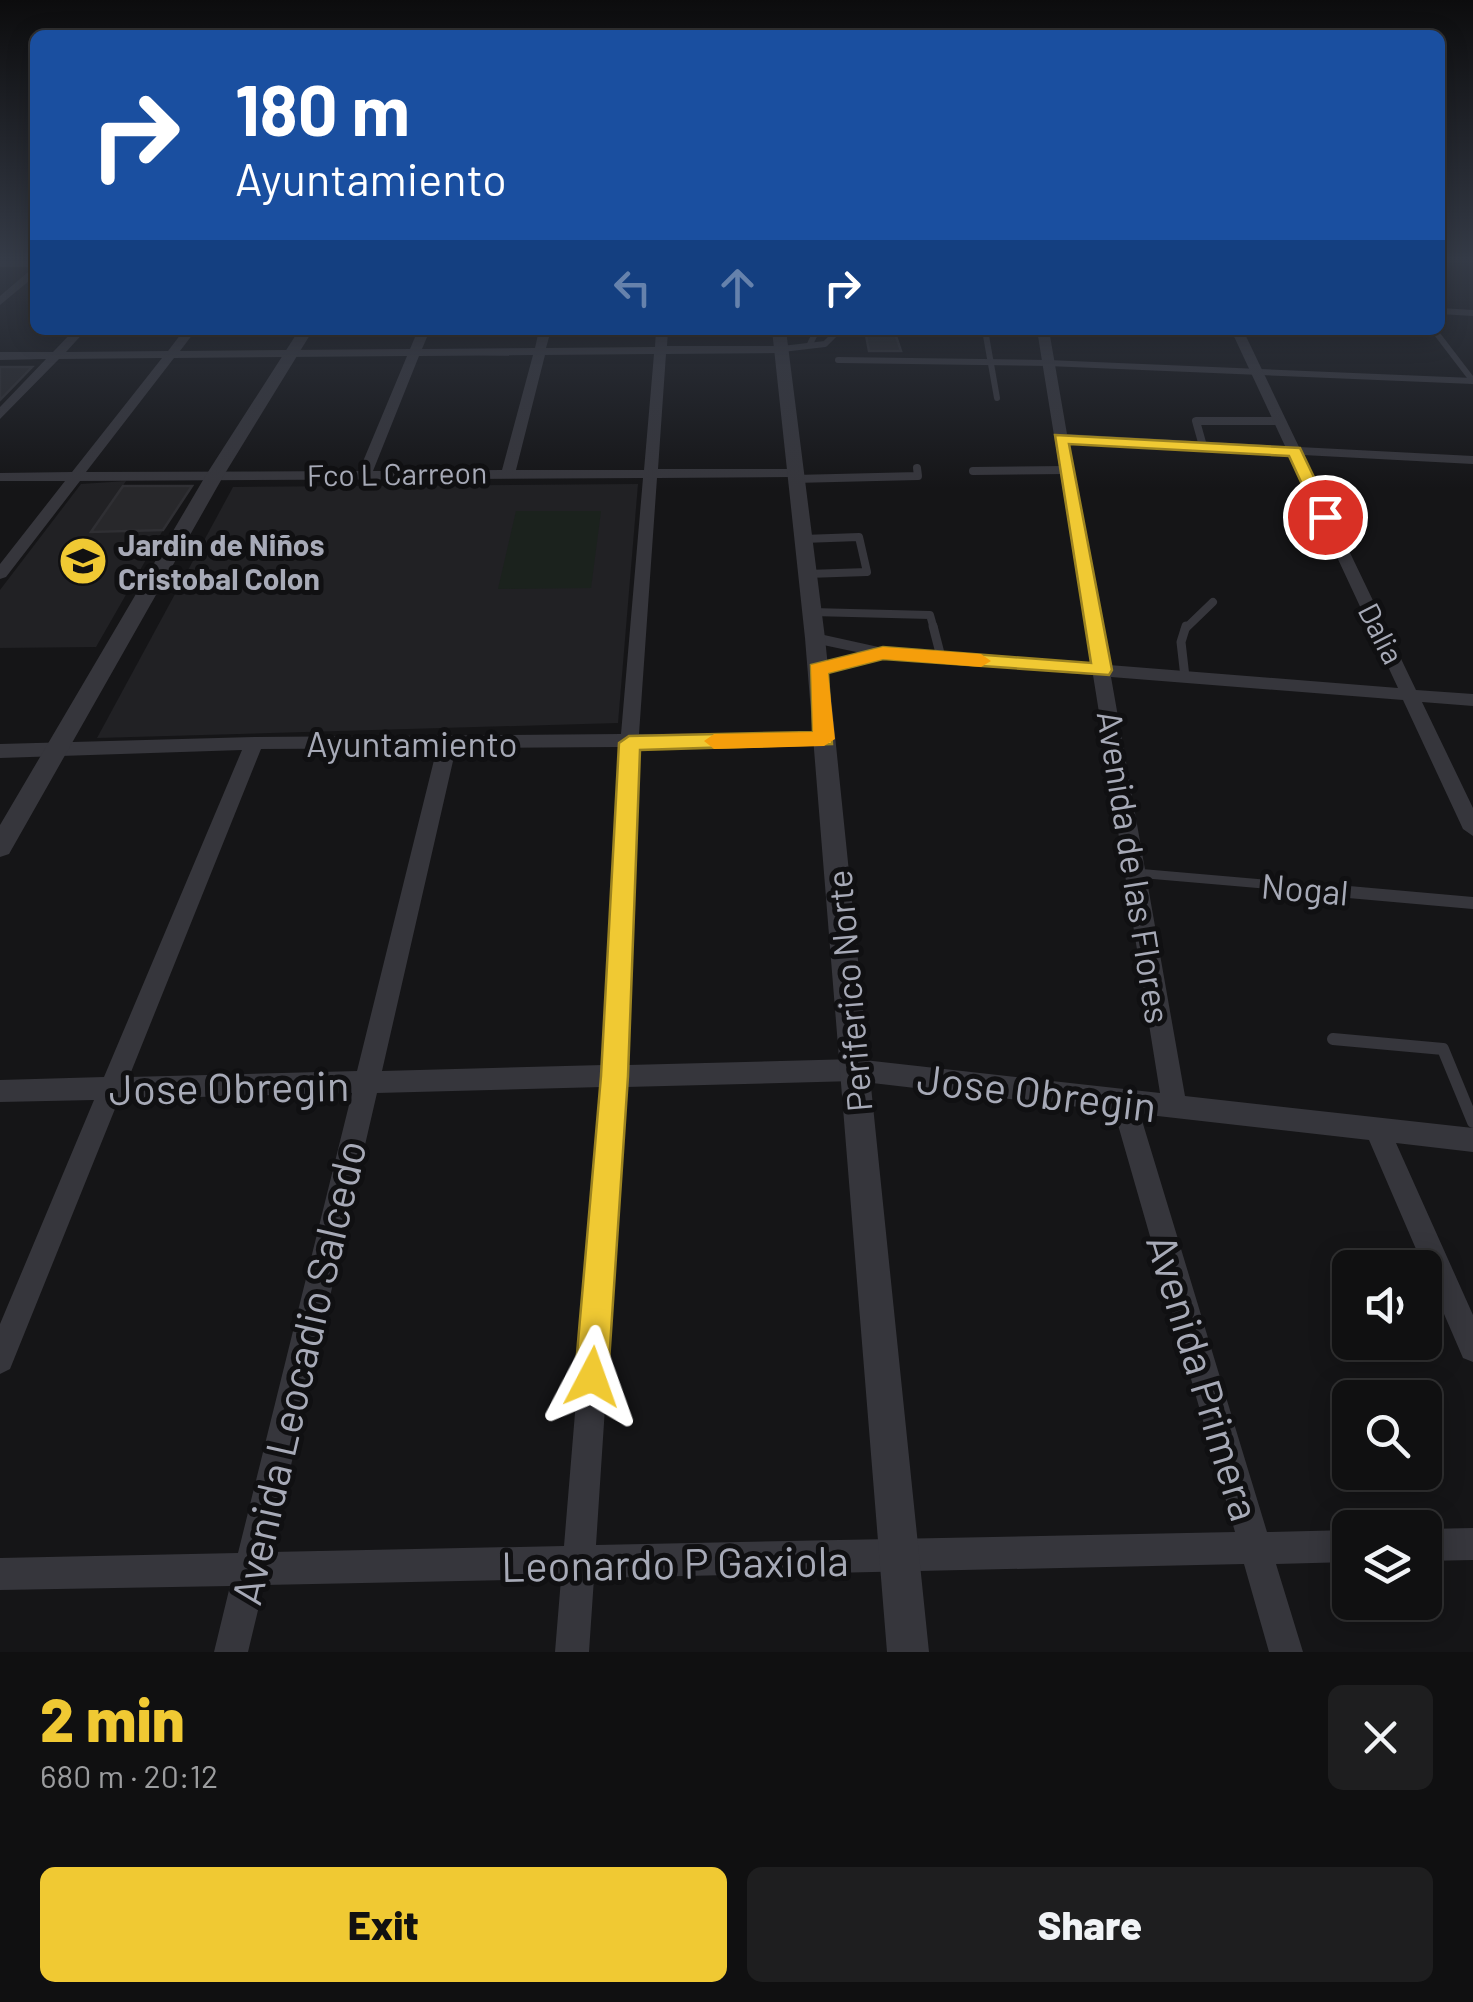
<!DOCTYPE html>
<html lang="en">
<head>
<meta charset="utf-8">
<style>
	:root { --surface:#101011; --page:#1e1e1f; --text:#f1f3f6; --muted:#9c9d9f; --line:#303031; --accent:#f0c933 }
	body { margin:0; font-family:Barlow,sans-serif; background:var(--page); color:var(--text); height:100vh; display:flex; flex-direction:column; font-size:38px; white-space:nowrap }
	* { box-sizing:border-box; margin:0 }
	p { font-size:32px; color:var(--muted) }
	.icon { flex:none; width:55px; height:55px; fill:none; stroke:currentColor; stroke-width:2; stroke-linecap:round; stroke-linejoin:round }
	.map { position:relative; height:1652px; overflow:hidden }
	.side { display:flex; flex-direction:column; background:var(--surface); flex:1 }
	.side>* { flex:none }
	.banner { position:absolute; left:30px; top:30px; width:1415px; height:305px; border-radius:15px; box-shadow:0 5px 25px #0003,0 0 0 2px var(--line); background:#1a4fa0; color:#fff; overflow:hidden }
	.tools { position:absolute; left:1332px; top:1250px; display:grid; gap:20px }
	.tools a { display:grid; place-items:center; width:110px; height:110px; border-radius:15px; background:var(--surface); box-shadow:0 5px 25px #0003,0 0 0 2px var(--line); font-size:50px }
	.pin { position:absolute; display:grid; place-items:center; width:85px; height:85px; color:#fff; margin:-42px; border:5px solid #fff; border-radius:50%; box-shadow:0 2px 10px #0007 }
	.me { position:absolute; width:110px; margin:-55px; rotate:4deg; stroke-linejoin:round; filter:drop-shadow(0 0 8px #0008) }
	.turn { display:flex; align-items:center; gap:35px; height:210px; padding:0 40px; font-size:45px }
	.turn .icon { width:130px; height:130px; stroke-width:2.5 }
	.turn b { display:block; font-size:70px; line-height:85px }
	.lanes { display:flex; align-items:center; height:95px; padding:0 40px; background:#0003; justify-content:center; gap:50px; direction:ltr }
	.lanes .off { opacity:.35 }
	.round { display:grid; place-items:center; flex:none; width:105px; height:105px; border-radius:15px; background:var(--page) }
	.head { display:flex; align-items:center; justify-content:space-between; height:170px; padding:0 40px }
	h1 { font-size:60px; font-weight:800; line-height:75px; color:var(--accent) }
	.button { display:flex; gap:20px; margin-top:auto; padding:20px 40px }
	.button a { flex:1; height:115px; border-radius:15px; background:var(--accent); color:#111; font-size:40px; font-weight:800; line-height:115px; text-align:center }
	.button a+a { background:var(--page); color:var(--text) }
	.map>svg:first-child { display:block }
	.built { fill:#212124 }
	.green { fill:#1b221d }
	.building { fill:#28282b; stroke:#2f2f33; stroke-width:2.5 }
	.lines { fill:none; stroke-linecap:round; stroke-linejoin:round }
	.service-far3 { stroke:#36363c; stroke-width:6 }
	.service-far2 { stroke:#36363c; stroke-width:8 }
	.service-far1 { stroke:#36363c; stroke-width:9 }
	.service { stroke:#36363c; stroke-width:12 }
	.minor { fill:#36363c; fill-rule:evenodd }
	.tertiary { fill:#36363c; fill-rule:evenodd }
	.route { fill:#f0c933; stroke:#9c8321; stroke-width:2.5 }
	.slow { fill:#f59e0b }
	.labels { text-anchor:middle; dominant-baseline:central; stroke-width:10; stroke-linejoin:round; paint-order:stroke }
	.far-street-label { font-size:30px; fill:#a7aab7; stroke:#101012 }
	.far-poi-label { font-size:30px; font-weight:bold; fill:#a7aab7; stroke:#101012; text-anchor:start }
	.street-label { font-size:35px; fill:#a7aab7; stroke:#101012 }
	.near-street-label { font-size:42px; fill:#a7aab7; stroke:#101012 }
</style>
</head>
<body>
<div class="map">
<svg width="1473" height="1652" viewBox="0 0 1473 1652">
	<rect width="100%" height="100%" fill="#151517"/>
	<g class="built">
		<path d="M126 481 92 532 163 530 96 647 0 648V590L81 484Z"/>
		<path d="M638 484 618 723 97 738 233 487Z"/>
	</g>
	<path class="green" d="M516 511H601L591 588 498 589Z"/>
	<g class="building">
		<path d="M865 330H894L901 351H869Z"/>
		<path d="M0 367H32L0 400Z"/>
		<path d="M123 486H192L163 530 91 532Z"/>
	</g>
	<g class="lines">
		<g class="service-far3">
			<path d="M1440 311 1473 313"/>
			<path d="M985 330 997 398"/>
			<path d="M1434 330 1473 381"/>
			<path d="M810 344 817 330"/>
			<path d="M782 349 825 344 839 330"/>
			<path d="M838 360 1048 363 1473 381"/>
			<path d="M1196 422 1280 421"/>
		</g>
		<g class="service-far2">
			<path d="M1203 446 1196 421H1280"/>
			<path d="M973 471 1066 470"/>
			<path d="M794 479 918 476 917 468"/>
			<path d="M803 539 859 537 867 572 807 574"/>
			<path d="M812 612 930 615 934 629"/>
			<path d="M1185 629 1213 602"/>
		</g>
		<g class="service-far1">
			<path d="M933 626 941 657"/>
			<path d="M1185 677 1181 642 1186 626"/>
			<path d="M1136 873 1354 892"/>
		</g>
		<g class="service">
			<path d="M1326 890 1473 903"/>
			<path d="M1333 1039 1443 1049 1473 1122"/>
		</g>
		<g class="minor">
			<path d="M0 261H35V276L0 305V296L34 267H0Z"/>
			<path d="M74 330H86L66 352 168 351 184 330H196L180 351 410 349 418 330H430L422 349 535 348 539 330H551L546 348 655 347 656 330H668L667 346H786L788 349 782 353 666 354 658 469H793L800 473 793 477 657 478 639 734 824 733 833 739 824 745 638 747 628 1065 855 1059 1160 1093 1093 675 882 658 818 676 809 670 812 666 861 653 809 642V634L815 633 883 648 1091 664 1037 330H1049L1067 434 1285 446 1231 330H1243L1299 447 1473 456V464L1303 455 1416 690 1473 694V706L1422 702 1473 808V836L1463 829 1403 700 1111 677 1185 1096 1473 1128V1152L1396 1143 1473 1315V1362L1463 1358 1369 1140 1140 1114 1267 1532 1350 1530V1562L1276 1564 1303 1652H1269L1244 1564 594 1578 589 1652H555L561 1579 264 1585 248 1652H214L230 1586 0 1590V1558L238 1553 352 1093 119 1099 10 1369 0 1374V1324L94 1100 0 1102V1080L104 1077 242 750 0 758V744L254 737 621 734 643 478 80 481 6 577 0 579V564L65 481H0V473L72 472 162 358 59 359 0 419V407L46 359 0 360V352H53ZM654 354 644 470H516L545 355ZM533 355 502 470 373 471 419 356ZM407 356 359 471 86 472 174 358ZM1069 442 1289 454 1398 688 1109 665ZM620 747 603 1065 382 1071 456 748ZM437 748 357 1071 129 1077 261 749ZM855 1081 1114 1111 1235 1532 596 1545 626 1087ZM602 1087 564 1546 271 1552 377 1093Z"/>
			<path d="M1473 1528V1560L1425 1561V1529Z"/>
		</g>
		<g class="tertiary">
			<path d="M299 330H313L224 475 9 854 0 857V825L206 475Z"/>
			<path d="M772 330H786L825 638 929 1652H887L805 638Z"/>
		</g>
	</g>
	<linearGradient id="sky" x2="0" y2="1"><stop stop-color="#0c0c0d"/><stop offset="0.53" stop-color="#353b47"/><stop offset="1" stop-color="#353b47" stop-opacity="0"/></linearGradient>
	<rect width="1473" height="489" fill="url(#sky)"/>
	<path class="route" d="M1055 435 1300 448 1333 517 1319 521 1289 456 1069 444 1112 670 1109 675 883 659 828 673 832 744 640 750 628 1076 608 1377 603 1389 592 1394 580 1389 575 1377 601 1076 619 743 629 736 813 732 811 665 883 647 1091 663Z"/>
	<path class="slow" d="M883 647 981 654 991 661 981 667 883 659 828 673 835 739 824 746 714 749 704 741 714 734 813 732 811 665Z"/>
	<defs>
		<g id="school-disc" transform="scale(2.5)"><circle r="9.5" fill="#f0c933" stroke="#101012"/><path d="M0-5L7-2L0 1L-7-2ZM-4 1L0 2.5L4 1V4Q0 6-4 4Z" fill="#111"/></g>
	</defs>
	<g fill-rule="evenodd">
		<use href="#school-disc" x="83" y="561"/>
	</g>
	<g class="labels">
		<g class="far-street-label">
			<text transform="translate(397 473) rotate(-1)">Fco L Carreon</text>
			<text transform="translate(1382 633) rotate(63)">Dalia</text>
		</g>
		<g class="far-poi-label">
			<text x="118" y="544">Jardin de Niños<tspan x="118" dy="34">Cristobal Colon</tspan></text>
		</g>
		<g class="street-label">
			<text x="412" y="743">Ayuntamiento</text>
			<text transform="translate(1135 867) rotate(81)">Avenida de las Flores</text>
			<text transform="translate(1305 888) rotate(5)">Nogal</text>
			<text transform="translate(848 991) rotate(-95)">Periferico Norte</text>
		</g>
		<g class="near-street-label">
			<text transform="translate(229 1086) rotate(-1)">Jose Obregin</text>
			<text transform="translate(1037 1091) rotate(7)">Jose Obregin</text>
			<text transform="translate(297 1372) rotate(-77)">Avenida Leocadio Salcedo</text>
			<text transform="translate(1205 1377) rotate(73)">Avenida Primera</text>
			<text transform="translate(675 1562) rotate(-1)">Leonardo P Gaxiola</text>
		</g>
	</g>
</svg>
<div class="tools">
<a><svg class="icon" aria-label="sound" viewBox="0 0 24 24"><path d="M4 9h4l5-4v14l-5-4H4zM17 9q2 3 0 6"/></svg></a>
<a><svg class="icon" aria-label="search" viewBox="0 0 24 24"><circle cx="10" cy="10" r="6"/><path d="M15 15l6 6"/></svg></a>
<a><svg class="icon" aria-label="layers" viewBox="0 0 24 24"><path d="M12 4l9 5-9 5-9-5zM3 14l9 5 9-5"/></svg></a>
</div>
<div class="pin" style="left:1325px;top:517px;background:#d93025"><svg class="icon" aria-label="arrive" viewBox="0 0 24 24"><path d="M6 21V4h12l-3 4 3 4H6"/></svg></div>
<svg class="me" style="left:592px;top:1377px" viewBox="-20 -20 40 40"><path d="M0-17L14 15 0 8-14 15z" fill="#f0c933" stroke="#fff" stroke-width="4"/></svg>
<div class="banner">
<div class="turn"><svg class="icon" aria-label="right" viewBox="0 0 24 24"><path d="M7 20v-9h11M14 6l5 5-5 5"/></svg><div><b>180 m</b>Ayuntamiento</div></div>
<div class="lanes"><svg class="icon off" aria-label="left" viewBox="0 0 24 24"><path d="M17 20v-9H6M10 6l-5 5 5 5"/></svg><svg class="icon off" aria-label="ahead" viewBox="0 0 24 24"><path d="M12 20V5M6 11l6-6 6 6"/></svg><svg class="icon" aria-label="right" viewBox="0 0 24 24"><path d="M7 20v-9h11M14 6l5 5-5 5"/></svg></div>
</div>
</div>
<section class="side">
<div class="head"><div><h1>2 min</h1><p>680 m · 20:12</p></div><a class="round"><svg class="icon" aria-label="close" viewBox="0 0 24 24"><path d="M6 6l12 12M18 6L6 18"/></svg></a></div>
<div class="button"><a>Exit</a><a>Share</a></div>
</section>
</body>
</html>
